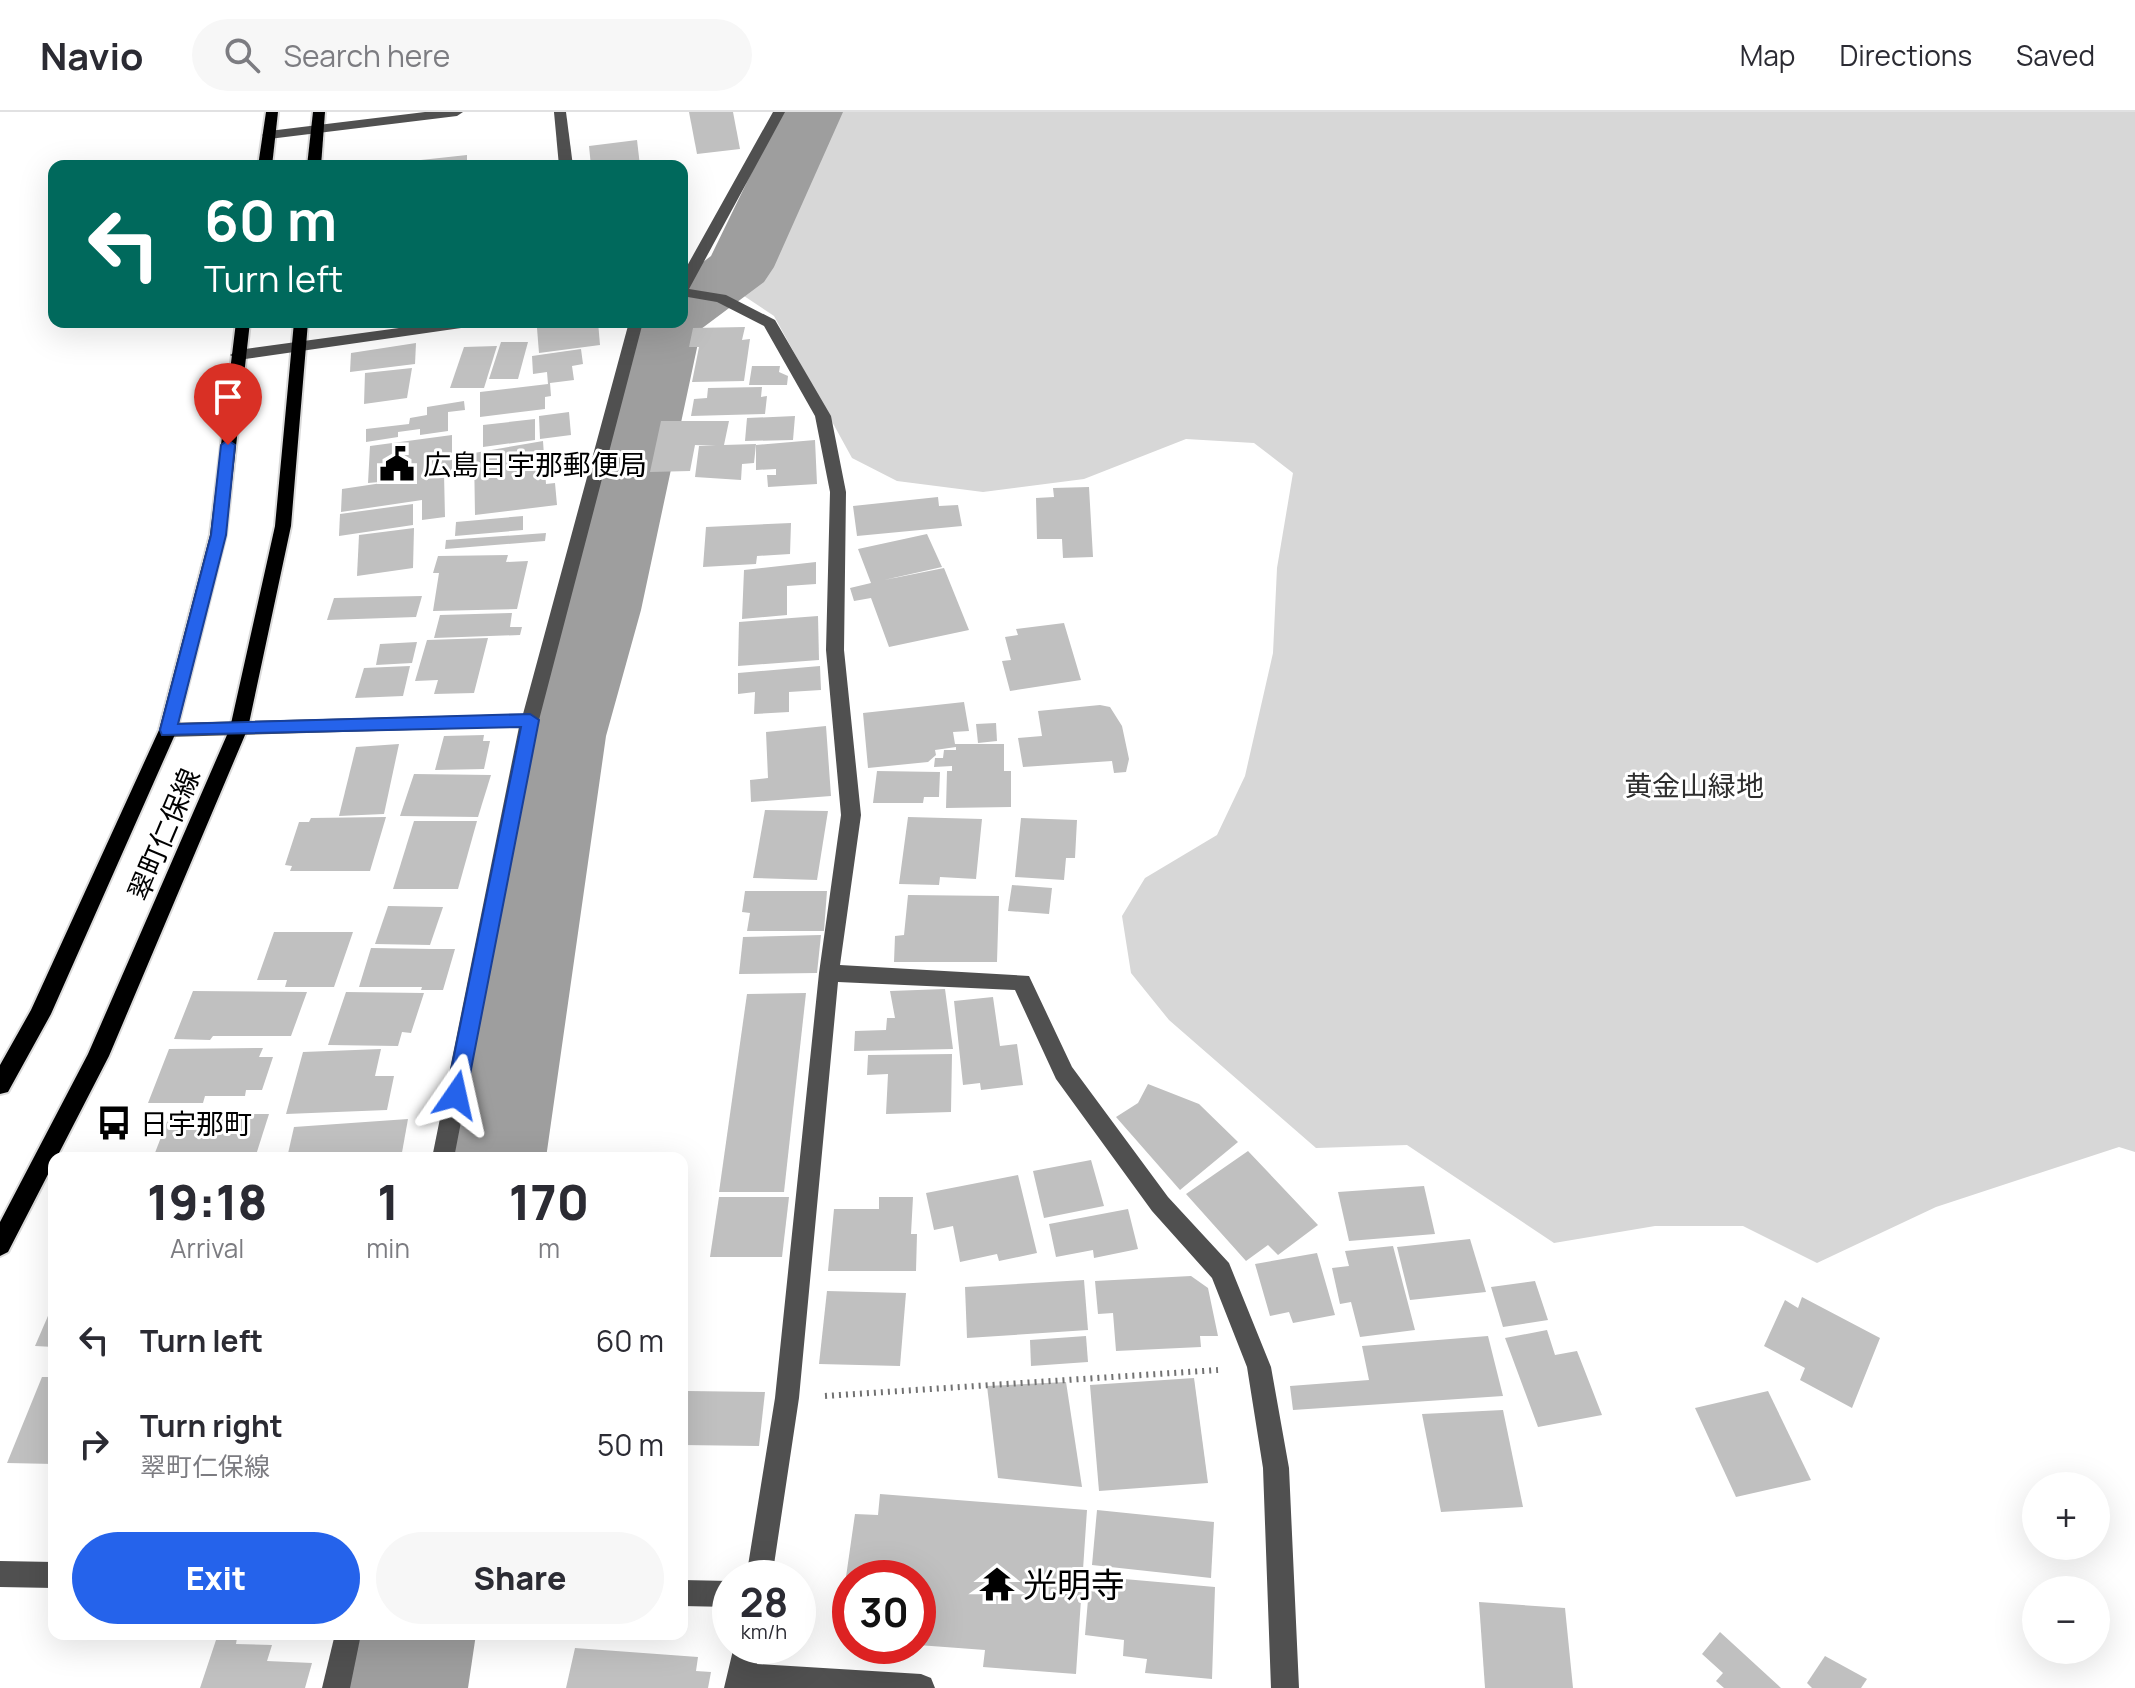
<!DOCTYPE html>
<html lang="en">
<head>
<meta charset="utf-8">
<style>
	:root { --surface:#fff; --page:#f7f7f7; --text:#2b2b33; --muted:#7c7c81; --line:#e1e1e2; --accent:#2563eb }
	body { margin:0; font-family:Manrope,"Noto Sans JP",sans-serif; background:var(--page); color:var(--text); height:100vh; display:flex; flex-direction:column; font-size:30px; white-space:nowrap }
	* { box-sizing:border-box; margin:0 }
	p { font-size:26px; color:var(--muted) }
	.icon { flex:none; width:44px; height:44px; fill:none; stroke:currentColor; stroke-width:2; stroke-linecap:round; stroke-linejoin:round }
	.map { position:relative; flex:1; overflow:hidden }
	.drawer { position:absolute; left:48px; top:1040px; width:640px; height:488px; display:flex; flex-direction:column; background:var(--surface); border-radius:16px; box-shadow:0 8px 32px #0002 }
	.drawer>* { flex:none }
	.top-card { position:absolute; left:48px; top:48px; width:640px; height:168px; border-radius:16px; box-shadow:0 8px 32px #0002; background:#00695c; color:#fff; overflow:hidden }
	.tools { position:absolute; left:2022px; top:1360px; display:grid; gap:16px }
	.tools a { display:grid; place-items:center; width:88px; height:88px; border-radius:50%; background:var(--surface); box-shadow:0 8px 32px #0002; font-size:40px }
	.speed { position:absolute; left:712px; top:1448px; display:flex; gap:16px; font-size:40px; font-weight:700; text-align:center }
	.speed>* { display:grid; place-content:center; width:104px; height:104px; border-radius:50%; background:var(--surface); box-shadow:0 8px 32px #0002; line-height:1 }
	.speed small { font-size:20px; font-weight:400 }
	.speed .limit { border:12px solid #d22; background:#fff; color:#111 }
	.pin { position:absolute; display:grid; place-items:center; width:68px; height:68px; color:#fff; margin:-82px -34px; border-radius:50% 50% 50% 0; rotate:-45deg; box-shadow:0 0 8px #0007 }
	.pin .icon { rotate:45deg }
	.me { position:absolute; width:88px; margin:-44px; rotate:11deg; stroke-linejoin:round; filter:drop-shadow(0 0 6px #0008) }
	.turn { display:flex; align-items:center; gap:28px; height:168px; padding:0 24px; font-size:36px }
	.turn .icon { width:104px; height:104px; stroke-width:2.5 }
	.turn b { display:block; font-size:56px; line-height:68px }
	.eta { display:flex; justify-content:space-evenly; align-items:center; height:136px; text-align:center }
	.eta b { font-size:48px; font-weight:800; line-height:56px }
	.button { display:flex; gap:16px; margin-top:auto; padding:16px 24px }
	.button a { flex:1; height:92px; border-radius:48px; background:var(--accent); color:#fff; font-size:32px; font-weight:800; line-height:92px; text-align:center }
	.button a+a { background:var(--page); color:var(--text) }
	ul { padding:0; list-style:none }
	li { display:flex; align-items:center; gap:24px; height:104px; padding:0 24px }
	li div { flex:1 }
	li b { display:block; font-size:30px }
	li em { font-style:normal }
	header { display:flex; align-items:center; gap:48px; box-sizing:border-box; height:112px; padding:0 40px; background:var(--surface); border-bottom:2px solid var(--line) }
	header strong { font-size:38px }
	nav { display:flex; gap:44px; margin-inline-start:auto; font-size:28px }
	.search { width:560px; height:72px; background:var(--page); display:flex; align-items:center; gap:20px; box-sizing:border-box; padding:0 28px; border-radius:44px; color:var(--muted); font-size:30px }
	.map>svg:first-child { display:block }
	.green { fill:#d7d7d7 }
	.lines { fill:none; stroke-linecap:round; stroke-linejoin:round }
	.river { fill:#9e9e9e; fill-rule:evenodd }
	.building { fill:#c0c0c0 }
	.major-casing { stroke:#dbdbdb; stroke-width:4 }
	.path { stroke:#727272; stroke-width:6; stroke-dasharray:2 5; stroke-linecap:butt }
	.minor { fill:#505050; fill-rule:evenodd }
	.major { fill:#000; fill-rule:evenodd }
	.route { fill:#2563eb; stroke:#184099; stroke-width:2 }
	.labels { text-anchor:middle; dominant-baseline:central; stroke-width:6; stroke-linejoin:round; paint-order:stroke }
	.poi-label { font-size:28px; fill:#000; stroke:#fff; text-anchor:start }
	.park-label { font-size:28px; fill:#2e2e2e; stroke:#fff }
	.street-label { font-size:28px; fill:#000; stroke:#fff }
	.near-poi-label { font-size:34px; fill:#000; stroke:#fff; text-anchor:start }
</style>
</head>
<body>
<header>
<strong>Navio</strong>
<div class="search"><svg class="icon" aria-label="search" viewBox="0 0 24 24"><circle cx="10" cy="10" r="6"/><path d="M15 15l6 6"/></svg>Search here</div>
<nav><a>Map</a><a>Directions</a><a>Saved</a></nav>
</header>
<div class="map">
<svg width="2135" height="1576" viewBox="0 0 2135 1576">
	<rect width="100%" height="100%" fill="#fff"/>
	<path class="green" d="M831 0H2135V1040L2119 1035 1936 1095 1817 1151 1743 1114H1655L1554 1131 1407 1033 1316 1036 1169 908 1131 861 1122 804 1145 766 1217 723 1245 664 1273 541 1277 456 1293 361 1254 331 1186 327 1084 367 983 380 897 369 852 346 774 204 729 174 750 149 787 61Z"/>
	<g class="lines">
		<g class="river">
			<path d="M781 0H843L774 155 764 170 701 217 641 498 606 624 546 1046H438L518 624 557 498 631 213 633 210H682V166L711 144Z"/>
			<path d="M348 1522H476L468 1576H338Z"/>
		</g>
	</g>
	<g class="building">
		<path d="M689 0H733L740 37 697 42Z"/>
		<path d="M637 28 640 54H591L589 34Z"/>
		<path d="M467 43V54H384V52Z"/>
		<path d="M582 210H598L600 233 539 241 537 216Z"/>
		<path d="M745 215 742 228 750 227 744 269 692 270 699 235H689L693 216Z"/>
		<path d="M501 230H528L518 267H489Z"/>
		<path d="M416 231 415 252 350 260 351 241Z"/>
		<path d="M497 234 484 276H450L464 235Z"/>
		<path d="M581 237 583 252 572 254 574 268 550 271 551 284 545 285V297L480 305V280L548 272 547 260 533 262 532 244Z"/>
		<path d="M752 254H780L779 260 788 264 787 273H749Z"/>
		<path d="M412 256 407 286 364 292 365 261Z"/>
		<path d="M762 275 761 285 767 284 765 302 691 304 694 287 707 286 708 276Z"/>
		<path d="M464 289 465 298 448 300V319L420 323V317L398 320V325L366 330V317L409 312 410 306 427 303V295Z"/>
		<path d="M569 300 571 323 540 327 539 304Z"/>
		<path d="M795 304 793 328 745 329 747 306Z"/>
		<path d="M535 307V328L483 335V313Z"/>
		<path d="M661 309H729L724 333 756 332 754 351 742 352 741 368 695 365 699 334H716L695 333 690 359 650 360Z"/>
		<path d="M452 323V360L444 361 445 405 422 408V388L341 400 342 377 402 368 368 371 370 334Z"/>
		<path d="M815 328 817 372 768 375 767 363H776V357L756 358V333Z"/>
		<path d="M543 329 546 372 555 371 557 393 475 403 474 341Z"/>
		<path d="M1089 375 1093 445 1063 446 1062 427H1037L1036 386 1054 385 1053 376Z"/>
		<path d="M938 385 939 394 958 393 962 414 857 424 853 394Z"/>
		<path d="M413 392V413L339 424 340 402Z"/>
		<path d="M523 404V418L455 424 456 410Z"/>
		<path d="M791 411 790 442 757 444 756 452 703 455 706 415Z"/>
		<path d="M414 416 413 456 357 464 359 423Z"/>
		<path d="M546 421 545 429 445 437 446 428Z"/>
		<path d="M927 422 942 455 884 468 944 456 969 518 889 535 871 486 854 489 850 476 871 471 858 437Z"/>
		<path d="M508 443 506 450 528 449 517 497 433 499 439 461H433L438 444Z"/>
		<path d="M816 450V472L787 474V503L742 507 744 458Z"/>
		<path d="M422 484 416 505 327 508 334 486Z"/>
		<path d="M512 501 510 515H522L520 523 434 526 440 503Z"/>
		<path d="M818 504 819 548 738 554 739 510Z"/>
		<path d="M1064 511 1081 568 1010 579 1002 549 1011 548 1005 525 1018 523 1016 517Z"/>
		<path d="M488 526 474 581 434 582 438 568 415 569 427 528Z"/>
		<path d="M417 530 412 551 376 553 380 532Z"/>
		<path d="M410 554 403 584 355 586 364 556Z"/>
		<path d="M820 554 821 578 789 580V600L754 602 755 580 738 582V561Z"/>
		<path d="M964 590 969 619 953 620 955 632H1004V659H1011V695L946 696 947 659H952V654L934 655 935 646H943L944 638H956V635L935 638 936 643 928 650 868 656 863 601Z"/>
		<path d="M1100 593 1110 595 1122 614 1129 647 1126 660 1114 661 1112 649 1023 655 1018 626 1042 624 1038 599Z"/>
		<path d="M996 611 997 629 978 631 976 612Z"/>
		<path d="M826 614 831 684 751 690 750 668 768 666 766 620Z"/>
		<path d="M484 623 483 629H490L484 657 435 658 444 624Z"/>
		<path d="M399 632 384 702 339 704 356 635Z"/>
		<path d="M877 659 940 660 939 685H924L923 691H873Z"/>
		<path d="M414 662 491 663 478 705 400 704Z"/>
		<path d="M765 698 828 699 817 768 753 766Z"/>
		<path d="M386 705 370 759H290L292 754 285 753 299 710H309L311 706Z"/>
		<path d="M908 705 982 707 976 767 940 765 939 773 899 772Z"/>
		<path d="M1021 706 1077 708 1075 746H1066L1064 768 1015 765Z"/>
		<path d="M414 709H477L458 777H393Z"/>
		<path d="M1012 773 1052 776 1049 802 1008 799Z"/>
		<path d="M745 779H827L824 819H747L750 801 742 800Z"/>
		<path d="M908 783 999 784 997 850H894L895 824 904 823Z"/>
		<path d="M388 794 443 795 430 833 375 832Z"/>
		<path d="M274 820H353L334 875H285L287 868H257Z"/>
		<path d="M821 823 817 861 739 862 743 825Z"/>
		<path d="M371 836 433 837H455L443 878H421L422 875H359Z"/>
		<path d="M945 877 953 937 854 939 855 919 886 918 887 906H895L890 879Z"/>
		<path d="M193 879 307 880 291 924H213L210 928 174 927Z"/>
		<path d="M346 880 424 881 411 921 402 920 398 934 328 933Z"/>
		<path d="M806 881 784 1080H719L747 882Z"/>
		<path d="M993 885 1000 934 1017 932 1023 973 981 978 980 971 963 973 954 889Z"/>
		<path d="M263 936 259 945H273L262 978H246L245 984H205L203 991H148L169 937Z"/>
		<path d="M381 937 375 964H394L387 998 286 1002 303 940Z"/>
		<path d="M952 942 951 1000 886 1002 888 962 867 963 868 943Z"/>
		<path d="M1148 972 1199 992 1238 1030 1180 1078 1116 1005 1138 991Z"/>
		<path d="M170 1002H269L255 1046H153Z"/>
		<path d="M408 1007 401 1046H287L294 1015Z"/>
		<path d="M1248 1039 1318 1113 1278 1143 1268 1133 1246 1149 1186 1082Z"/>
		<path d="M1091 1048 1104 1094 1044 1106 1033 1059Z"/>
		<path d="M1018 1063 1037 1141 999 1149 997 1142 960 1150 953 1114 934 1118 926 1081Z"/>
		<path d="M1424 1074 1435 1122 1349 1129 1338 1080Z"/>
		<path d="M719 1085H789L782 1145H710Z"/>
		<path d="M879 1085H913L911 1122H917L916 1159H828L834 1097H879Z"/>
		<path d="M1128 1097 1138 1137 1094 1146 1093 1138 1056 1145 1049 1112Z"/>
		<path d="M1470 1127 1486 1180 1410 1188 1397 1135Z"/>
		<path d="M1393 1134 1415 1218 1360 1225 1351 1190 1340 1192 1332 1156 1349 1154 1345 1139Z"/>
		<path d="M1317 1141 1335 1203 1293 1211 1289 1200 1270 1204 1255 1152Z"/>
		<path d="M1191 1164 1208 1176 1218 1224H1200L1201 1235 1116 1239 1113 1201 1098 1202 1095 1169Z"/>
		<path d="M1084 1168 1088 1218 967 1226 965 1175Z"/>
		<path d="M1535 1169 1548 1208 1503 1215 1491 1175Z"/>
		<path d="M827 1179 906 1181 900 1254 819 1252Z"/>
		<path d="M1802 1185 1880 1226 1852 1296 1800 1268 1805 1256 1764 1234 1785 1188 1798 1196Z"/>
		<path d="M54 1190V1235L35 1234Z"/>
		<path d="M1547 1218 1555 1243 1577 1239 1602 1303 1538 1315 1505 1226Z"/>
		<path d="M1086 1224 1088 1250 1031 1254 1030 1228Z"/>
		<path d="M1488 1224 1503 1284 1293 1298 1290 1274 1369 1268 1362 1234Z"/>
		<path d="M42 1265H54V1352L7 1351Z"/>
		<path d="M1194 1266 1208 1371 1099 1379 1090 1273Z"/>
		<path d="M1066 1270 1082 1375 998 1366 987 1274Z"/>
		<path d="M687 1279 765 1280 759 1334 682 1333Z"/>
		<path d="M1768 1279 1811 1368 1736 1385 1695 1296Z"/>
		<path d="M1503 1298 1523 1395 1441 1400 1422 1302Z"/>
		<path d="M880 1382 1087 1398 1076 1562 983 1555 985 1538 918 1533V1466H850V1486H843L855 1402 878 1403Z"/>
		<path d="M1097 1398 1214 1410 1211 1466 1092 1453Z"/>
		<path d="M1090 1464 1215 1475 1212 1567 1145 1561 1147 1547 1123 1544 1124 1528 1085 1523Z"/>
		<path d="M1479 1490 1565 1496 1573 1576H1485Z"/>
		<path d="M1720 1520 1781 1576H1724L1716 1569 1723 1561 1702 1542Z"/>
		<path d="M217 1525 237 1526 236 1532 272 1533 267 1549 312 1551 305 1576H200Z"/>
		<path d="M575 1536 698 1545 696 1559 711 1560 708 1576H566Z"/>
		<path d="M1825 1544 1867 1567 1861 1576H1812L1807 1571Z"/>
	</g>
	<g class="lines">
		<g class="major-casing">
			<g id="major">
				<path d="M266 0H278L272 54H258Z"/>
				<path d="M313 0H325L321 54H307Z"/>
				<path d="M236 210H250L226 423 177 618 51 902 8 980 0 982V953L31 898 159 618 210 423Z"/>
				<path d="M294 210H308L291 414 248 616 109 944 8 1140 0 1144V1110L88 942 230 616 275 414Z"/>
			</g>
		</g>
		<path class="path" d="M825 1284 1218 1258"/>
		<g class="minor">
			<path d="M425 0H463L457 4 269 27 262 23 269 19Z"/>
			<path d="M554 0H566L573 54H559Z"/>
			<path d="M773 0H785L689 177 726 183 775 208 831 304 846 380 844 538 861 703 840 853 1029 864 1072 955 1168 1085 1229 1151 1271 1255 1289 1356 1299 1576H1271L1263 1356 1247 1255 1212 1166 1152 1099 1056 967 1015 878 838 870 799 1286 772 1466H746L775 1286 819 861 841 703 826 538 830 380 815 304 764 214 717 190 682 184V163Z"/>
			<path d="M443 210H482L475 214 238 248 230 243 238 238Z"/>
			<path d="M629 210H643L539 608 454 1046H432L519 615 168 625 159 618 168 611 523 602Z"/>
			<path d="M0 1449 54 1450V1476L0 1475Z"/>
			<path d="M682 1468 730 1469V1495L682 1494Z"/>
			<path d="M335 1522H361L350 1576H322Z"/>
			<path d="M734 1534H760L757 1552 921 1562 931 1566 935 1576H724Z"/>
		</g>
		<use href="#major" class="major"/>
	</g>
	<path class="route" d="M228 328 235 333 226 423 178 612 530 602 539 608 466 983 456 992 446 983 521 615 162 623 160 618 211 423 221 333Z"/>
	<defs>
		<g id="civic-bare" transform="scale(2.76)"><path d="M-.6-6.5H3V-4.5H.6V-3L4-1V1h2V6H-6V1h2V-1L-.6-3ZM-1.2 2.5V6h2.4V2.5Z" fill="#000" stroke="#fff" stroke-width="2.5" paint-order="stroke"/></g>
		<g id="bus-bare" transform="scale(2.76)"><path d="M-5-6H5V4H4V6H2V4H-2V6H-4V4H-5ZM-3.5-4V0h7V-4ZM-3.5 1.2v1.5H-2V1.2ZM2 1.2v1.5H3.5V1.2Z" fill="#000" stroke="#fff" stroke-width="2.5" paint-order="stroke"/></g>
		<g id="temple-bare" transform="scale(2.76)"><path d="M0-6L5-2H3V0L6.5 2.5H4V6H1.5V3h-3V6H-4V2.5H-6.5L-3 0V-2H-5Z" fill="#000" stroke="#fff" stroke-width="2.5" paint-order="stroke"/></g>
	</defs>
	<g fill-rule="evenodd">
		<use href="#civic-bare" x="397" y="352"/>
		<use href="#bus-bare" x="114" y="1011"/>
		<use href="#temple-bare" x="997" y="1472"/>
	</g>
	<g class="labels">
		<g class="poi-label">
			<text x="423" y="352">広島日宇那郵便局</text>
			<text x="140" y="1011">日宇那町</text>
		</g>
		<g class="park-label">
			<text x="1694" y="673">黄金山緑地</text>
		</g>
		<g class="street-label">
			<text transform="translate(163 722) rotate(-67)">翠町仁保線</text>
		</g>
		<g class="near-poi-label">
			<text x="1023" y="1472">光明寺</text>
		</g>
	</g>
</svg>
<div class="tools">
<a>+</a>
<a>−</a>
</div>
<div class="speed"><div>28<small>km/h</small></div><div class="limit">30</div></div>
<div class="pin" style="left:228px;top:333px;background:#d93025"><svg class="icon" aria-label="arrive" viewBox="0 0 24 24"><path d="M6 21V4h12l-3 4 3 4H6"/></svg></div>
<svg class="me" style="left:456px;top:983px" viewBox="-20 -20 40 40"><path d="M0-17L14 15 0 8-14 15z" fill="#2563eb" stroke="#fff" stroke-width="4"/></svg>
<div class="top-card">
<div class="turn"><svg class="icon" aria-label="left" viewBox="0 0 24 24"><path d="M17 20v-9H6M10 6l-5 5 5 5"/></svg><div><b>60 m</b>Turn left</div></div>
</div>
<section class="drawer">
<div class="eta">
<div><b>19:18</b><p>Arrival</p></div>
<div><b>1</b><p>min</p></div>
<div><b>170</b><p>m</p></div>
</div>
<ul>
<li><svg class="icon" aria-label="left" viewBox="0 0 24 24"><path d="M17 20v-9H6M10 6l-5 5 5 5"/></svg><div><b>Turn left</b></div><em>60 m</em></li>
<li><svg class="icon" aria-label="right" viewBox="0 0 24 24"><path d="M7 20v-9h11M14 6l5 5-5 5"/></svg><div><b>Turn right</b><p>翠町仁保線</p></div><em>50 m</em></li>
</ul>
<div class="button"><a>Exit</a><a>Share</a></div>
</section>
</div>
</body>
</html>
